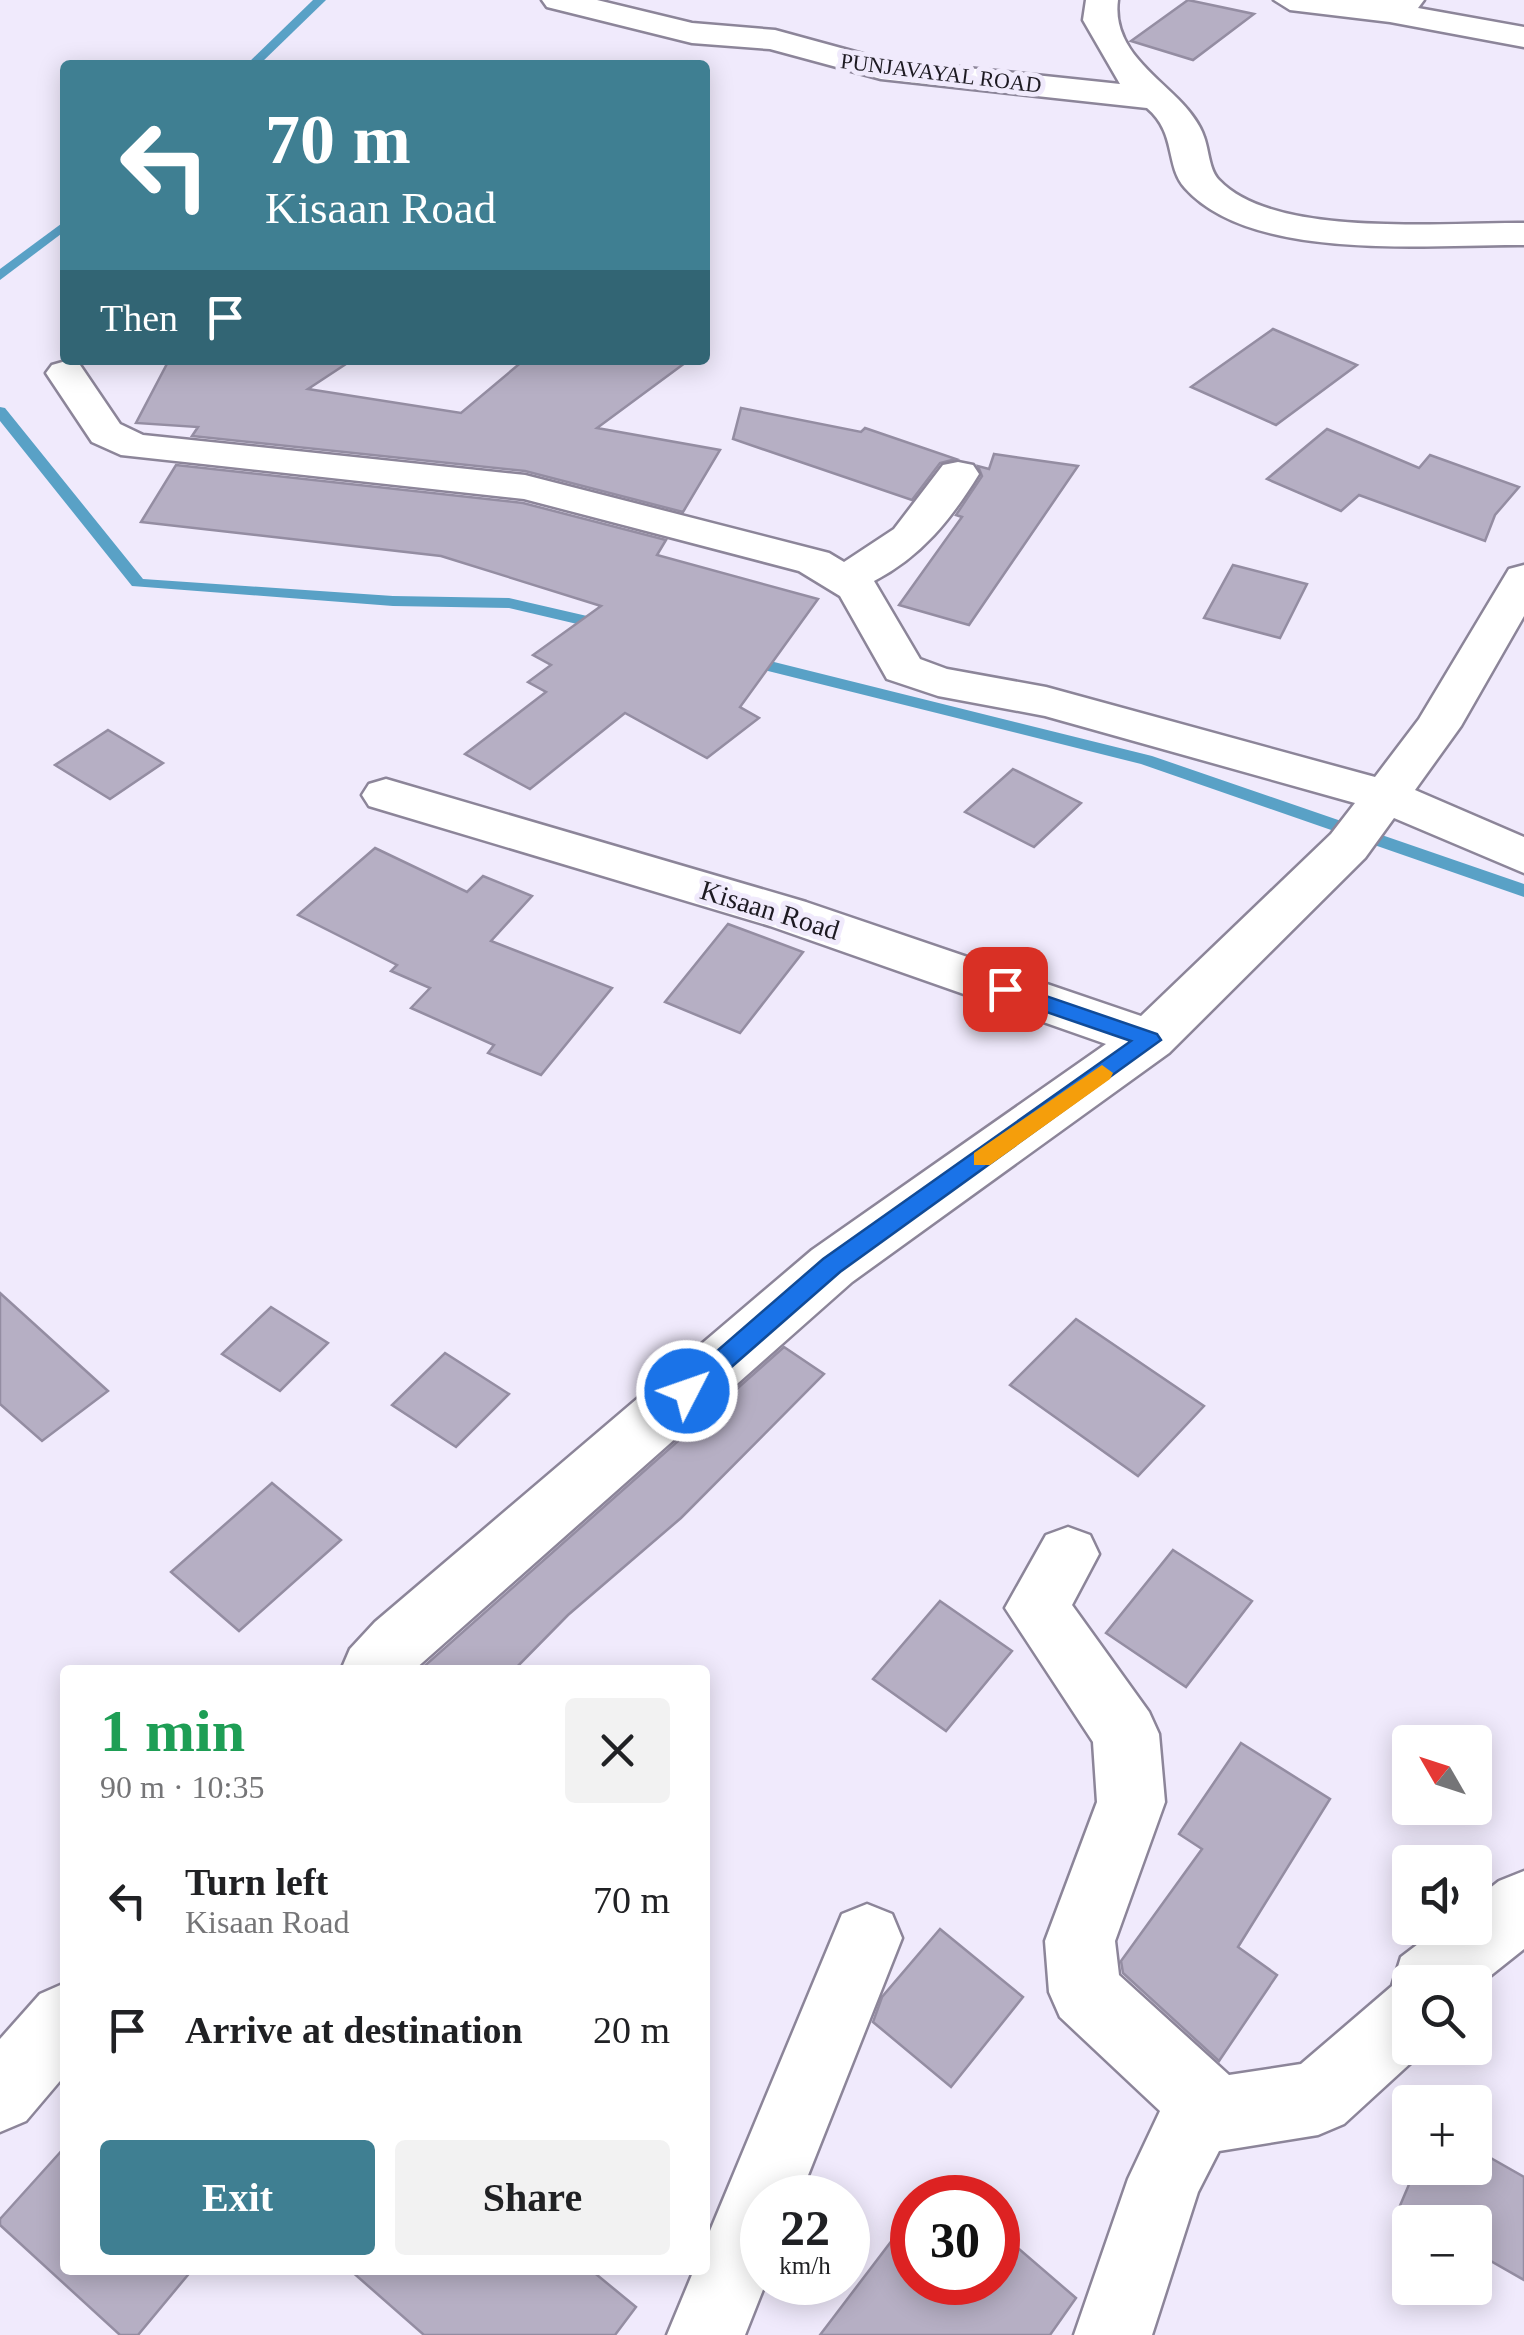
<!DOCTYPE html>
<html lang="en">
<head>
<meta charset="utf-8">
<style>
	:root { --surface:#fff; --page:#f2f2f2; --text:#202124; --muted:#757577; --accent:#3f7f92 }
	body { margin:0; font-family:Georgia,serif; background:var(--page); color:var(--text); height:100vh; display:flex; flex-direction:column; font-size:38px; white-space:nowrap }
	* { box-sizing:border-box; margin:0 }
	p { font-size:32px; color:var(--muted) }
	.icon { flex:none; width:55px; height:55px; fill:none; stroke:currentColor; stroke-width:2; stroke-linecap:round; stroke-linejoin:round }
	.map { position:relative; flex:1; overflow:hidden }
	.side { position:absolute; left:60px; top:1665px; width:650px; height:610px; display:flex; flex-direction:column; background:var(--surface); border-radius:10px; box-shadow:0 5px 25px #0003 }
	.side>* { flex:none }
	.top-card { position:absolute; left:60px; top:60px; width:650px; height:305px; border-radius:10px; box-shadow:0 5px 25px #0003; background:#3f7f92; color:#fff; overflow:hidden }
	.needle { width:65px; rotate:309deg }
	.controls { position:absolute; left:1392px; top:1725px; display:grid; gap:20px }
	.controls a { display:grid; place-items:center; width:100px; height:100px; border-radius:10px; background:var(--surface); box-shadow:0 5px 25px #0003; font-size:50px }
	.speed { position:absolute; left:740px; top:2175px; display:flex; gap:20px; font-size:50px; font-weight:700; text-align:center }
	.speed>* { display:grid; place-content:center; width:130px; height:130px; border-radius:50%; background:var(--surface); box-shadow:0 5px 25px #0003; line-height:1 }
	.speed small { font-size:25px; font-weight:400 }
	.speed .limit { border:15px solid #d22; background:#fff; color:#111 }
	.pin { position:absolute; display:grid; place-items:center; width:85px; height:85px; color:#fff; margin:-42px; border-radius:20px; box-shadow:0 5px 15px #0006 }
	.me { position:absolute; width:110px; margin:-55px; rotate:49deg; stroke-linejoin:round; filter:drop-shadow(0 0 8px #0008) }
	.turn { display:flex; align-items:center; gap:35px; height:210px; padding:0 40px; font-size:45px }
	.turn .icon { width:130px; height:130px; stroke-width:2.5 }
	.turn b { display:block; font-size:70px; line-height:85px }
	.then { display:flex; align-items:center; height:95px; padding:0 40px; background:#0003; gap:20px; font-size:38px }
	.round { display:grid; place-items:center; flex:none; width:105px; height:105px; border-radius:10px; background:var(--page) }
	.head { display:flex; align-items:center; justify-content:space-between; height:170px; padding:0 40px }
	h1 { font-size:60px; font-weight:800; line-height:75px; color:#1e9e55 }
	.cta { display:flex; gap:20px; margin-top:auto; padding:20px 40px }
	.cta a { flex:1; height:115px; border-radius:10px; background:var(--accent); color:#fff; font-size:40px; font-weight:800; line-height:115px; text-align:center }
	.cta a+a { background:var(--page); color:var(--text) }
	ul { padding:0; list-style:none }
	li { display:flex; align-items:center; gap:30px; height:130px; padding:0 40px }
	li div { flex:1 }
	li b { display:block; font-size:38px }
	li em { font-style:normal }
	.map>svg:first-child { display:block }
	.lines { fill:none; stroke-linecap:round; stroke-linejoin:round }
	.stream { fill:#59a1c6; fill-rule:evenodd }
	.building { fill:#b6afc4; stroke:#948da2; stroke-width:2.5 }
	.minor-casing { stroke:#8c8599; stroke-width:5 }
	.minor { fill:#fff; fill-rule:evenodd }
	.route { fill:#1a73e8; stroke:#114b97; stroke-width:2.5 }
	.slow { fill:#f59e0b }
	.labels { text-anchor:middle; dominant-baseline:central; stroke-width:10; stroke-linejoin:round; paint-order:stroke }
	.far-street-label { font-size:22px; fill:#1d1a22; stroke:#f0eafc }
	.street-label { font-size:28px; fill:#1d1a22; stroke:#f0eafc }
</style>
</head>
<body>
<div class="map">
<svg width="1524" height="2335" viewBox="0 0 1524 2335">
	<rect width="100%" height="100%" fill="#f0eafc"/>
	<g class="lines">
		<g class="stream">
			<path d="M313 0H326L259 65H246Z"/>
			<path d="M65 221V231L0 280V269Z"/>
			<path d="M0 407 5 408 143 579 393 596 509 598 613 622 615 626 607 631 509 608 393 606 132 586 0 421Z"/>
			<path d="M742 654 1152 756 1524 884V897L1141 764 736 663V655Z"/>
		</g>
	</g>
	<g class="building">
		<path d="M1188 0 1254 14 1193 60 1131 41Z"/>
		<path d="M1273 329 1357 365 1276 425 1191 387Z"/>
		<path d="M169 360H352L308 389 461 413 524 360H689L597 428 720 450 683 512 525 471 192 436 198 427 136 423Z"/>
		<path d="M741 408 861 432 865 428 956 459 940 463 912 500 733 439Z"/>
		<path d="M1327 429 1419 468 1430 455 1519 487 1495 515 1485 541 1359 495 1341 511 1267 479Z"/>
		<path d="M994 454 1078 466 969 625 899 605 962 517 956 515 982 476 978 466 989 469Z"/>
		<path d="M176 465 523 503 666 540 657 555 818 599 740 707 759 718 707 758 625 713 530 789 465 754 546 692 528 682 551 665 533 655 601 606 441 556 141 522Z"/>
		<path d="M1233 565 1307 584 1280 638 1204 618Z"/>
		<path d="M108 730 163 763 110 799 55 765Z"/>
		<path d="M1013 769 1081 803 1034 847 965 812Z"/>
		<path d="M375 848 467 892 483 876 532 896 491 941 612 988 541 1075 488 1053 494 1045 411 1008 430 988 391 971 397 965 298 915Z"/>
		<path d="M728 924 803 952 740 1033 665 1002Z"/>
		<path d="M0 1293 108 1391 42 1441 0 1404Z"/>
		<path d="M271 1307 328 1343 280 1391 222 1354Z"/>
		<path d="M1076 1319 1204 1406 1138 1476 1010 1385Z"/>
		<path d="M784 1347 824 1374 681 1518 568 1615 514 1670H420Z"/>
		<path d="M445 1353 509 1394 456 1447 392 1405Z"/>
		<path d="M272 1483 341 1540 239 1631 171 1572Z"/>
		<path d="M1173 1550 1252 1601 1186 1687 1106 1633Z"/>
		<path d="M940 1601 1012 1651 946 1731 873 1679Z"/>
		<path d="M1241 1743 1330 1799 1238 1947 1277 1975 1219 2061 1123 1973 1121 1961 1202 1849 1179 1834Z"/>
		<path d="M940 1929 1023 1997 951 2087 873 2022 882 1997Z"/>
		<path d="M65 2147V2270H192L138 2335H120L0 2225V2219Z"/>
		<path d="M1475 2149 1524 2177V2280L1475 2252V2222H1425L1399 2208 1416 2168H1475Z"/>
		<path d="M912 2214V2282H998V2231L1076 2298 1050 2335H820Z"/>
		<path d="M350 2270H591L636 2307 615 2335H424Z"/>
	</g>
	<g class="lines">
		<g class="minor-casing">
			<g id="minor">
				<path d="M542 0H597L692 23 775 30 881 59 1120 84 1083 20 1086 0H1118C1112 45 1150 71 1178 99 1188 109 1200 124 1204 137 1209 150 1209 170 1219 180 1275 239 1444 222 1524 223V245C1430 244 1252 263 1185 188 1165 166 1177 133 1147 108L881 79 770 49 692 43 547 7Z"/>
				<path d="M1274 0H1424L1418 8 1524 27V47L1390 22 1290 10Z"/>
				<path d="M66 361 80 365 120 424 143 435 525 475 829 553 844 562 894 529 943 465 958 462 973 465 979 474C951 519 922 556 874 581L920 659 947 669 1046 687 1375 777 1419 719 1509 569 1524 565V616L1461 726 1415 790 1524 837V873L1394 818 1365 858 1169 1053 852 1282 414 1670H341L350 1649 375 1622 812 1250 1106 1044 770 926 369 806 362 795 369 784 386 779 806 902 1141 1016 1331 834 1355 803 1045 716 938 696 887 679 840 596 799 571 524 499 121 455 92 442 46 373 52 365Z"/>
				<path d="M1068 1527 1090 1535 1099 1554 1072 1605 1149 1712 1159 1734 1165 1802 1115 1941 1119 1975 1229 2075 1301 2064 1392 1986 1401 1957 1439 1928H1475V1900L1499 1881 1524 1871V1949L1475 1988V1982H1410V2048H1427L1344 2124 1318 2135 1219 2151 1198 2192 1152 2335H1074L1128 2179 1160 2111 1060 2017 1049 1992 1045 1941 1097 1802 1093 1742 1005 1608 1046 1535Z"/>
				<path d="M867 1904 892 1914 902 1938 799 2198H762L766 2282 745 2335H667L694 2270H705V2243L842 1914Z"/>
				<path d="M65 1983V2075L26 2121 0 2132V2039L40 1994Z"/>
			</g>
		</g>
		<use href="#minor" class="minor"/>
	</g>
	<path class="route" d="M1005 982 1157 1034 1161 1040 840 1272 696 1398H679L675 1391 679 1384 823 1259 1131 1041 997 995 994 989Z"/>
	<path class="slow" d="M1102 1065 1113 1073 1110 1079 990 1165H974V1153Z"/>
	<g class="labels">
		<g class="far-street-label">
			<text transform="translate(941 73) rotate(7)">PUNJAVAYAL ROAD</text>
		</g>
		<g class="street-label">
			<text transform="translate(770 910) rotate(17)">Kisaan Road</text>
		</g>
	</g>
</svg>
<div class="controls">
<a><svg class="needle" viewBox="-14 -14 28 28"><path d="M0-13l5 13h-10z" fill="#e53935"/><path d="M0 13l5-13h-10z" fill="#757577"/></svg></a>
<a><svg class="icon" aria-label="sound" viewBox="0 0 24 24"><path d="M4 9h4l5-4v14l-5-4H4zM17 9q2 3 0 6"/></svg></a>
<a><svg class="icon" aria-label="search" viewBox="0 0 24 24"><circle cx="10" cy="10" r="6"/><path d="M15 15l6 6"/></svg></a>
<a>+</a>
<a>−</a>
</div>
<div class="speed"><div>22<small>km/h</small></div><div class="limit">30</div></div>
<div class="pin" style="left:1005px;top:989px;background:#d93025"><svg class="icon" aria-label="arrive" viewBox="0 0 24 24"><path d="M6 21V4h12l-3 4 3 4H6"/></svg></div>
<svg class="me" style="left:687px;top:1391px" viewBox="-20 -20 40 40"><circle r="17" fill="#1a73e8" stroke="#fff" stroke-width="3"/><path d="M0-11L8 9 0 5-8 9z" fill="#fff"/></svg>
<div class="top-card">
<div class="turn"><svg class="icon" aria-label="left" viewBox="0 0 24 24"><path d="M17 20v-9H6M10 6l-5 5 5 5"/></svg><div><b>70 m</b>Kisaan Road</div></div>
<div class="then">Then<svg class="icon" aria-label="arrive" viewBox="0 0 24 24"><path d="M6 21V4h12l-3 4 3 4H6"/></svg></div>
</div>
<section class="side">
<div class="head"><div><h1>1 min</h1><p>90 m · 10:35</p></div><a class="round"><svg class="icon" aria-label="close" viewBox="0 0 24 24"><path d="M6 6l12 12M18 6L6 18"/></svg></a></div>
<ul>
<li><svg class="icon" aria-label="left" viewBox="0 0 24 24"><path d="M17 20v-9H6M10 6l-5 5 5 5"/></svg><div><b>Turn left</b><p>Kisaan Road</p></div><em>70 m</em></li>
<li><svg class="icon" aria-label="arrive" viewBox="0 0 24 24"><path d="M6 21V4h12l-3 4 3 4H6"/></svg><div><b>Arrive at destination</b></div><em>20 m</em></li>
</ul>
<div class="cta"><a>Exit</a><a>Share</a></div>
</section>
</div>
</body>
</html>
